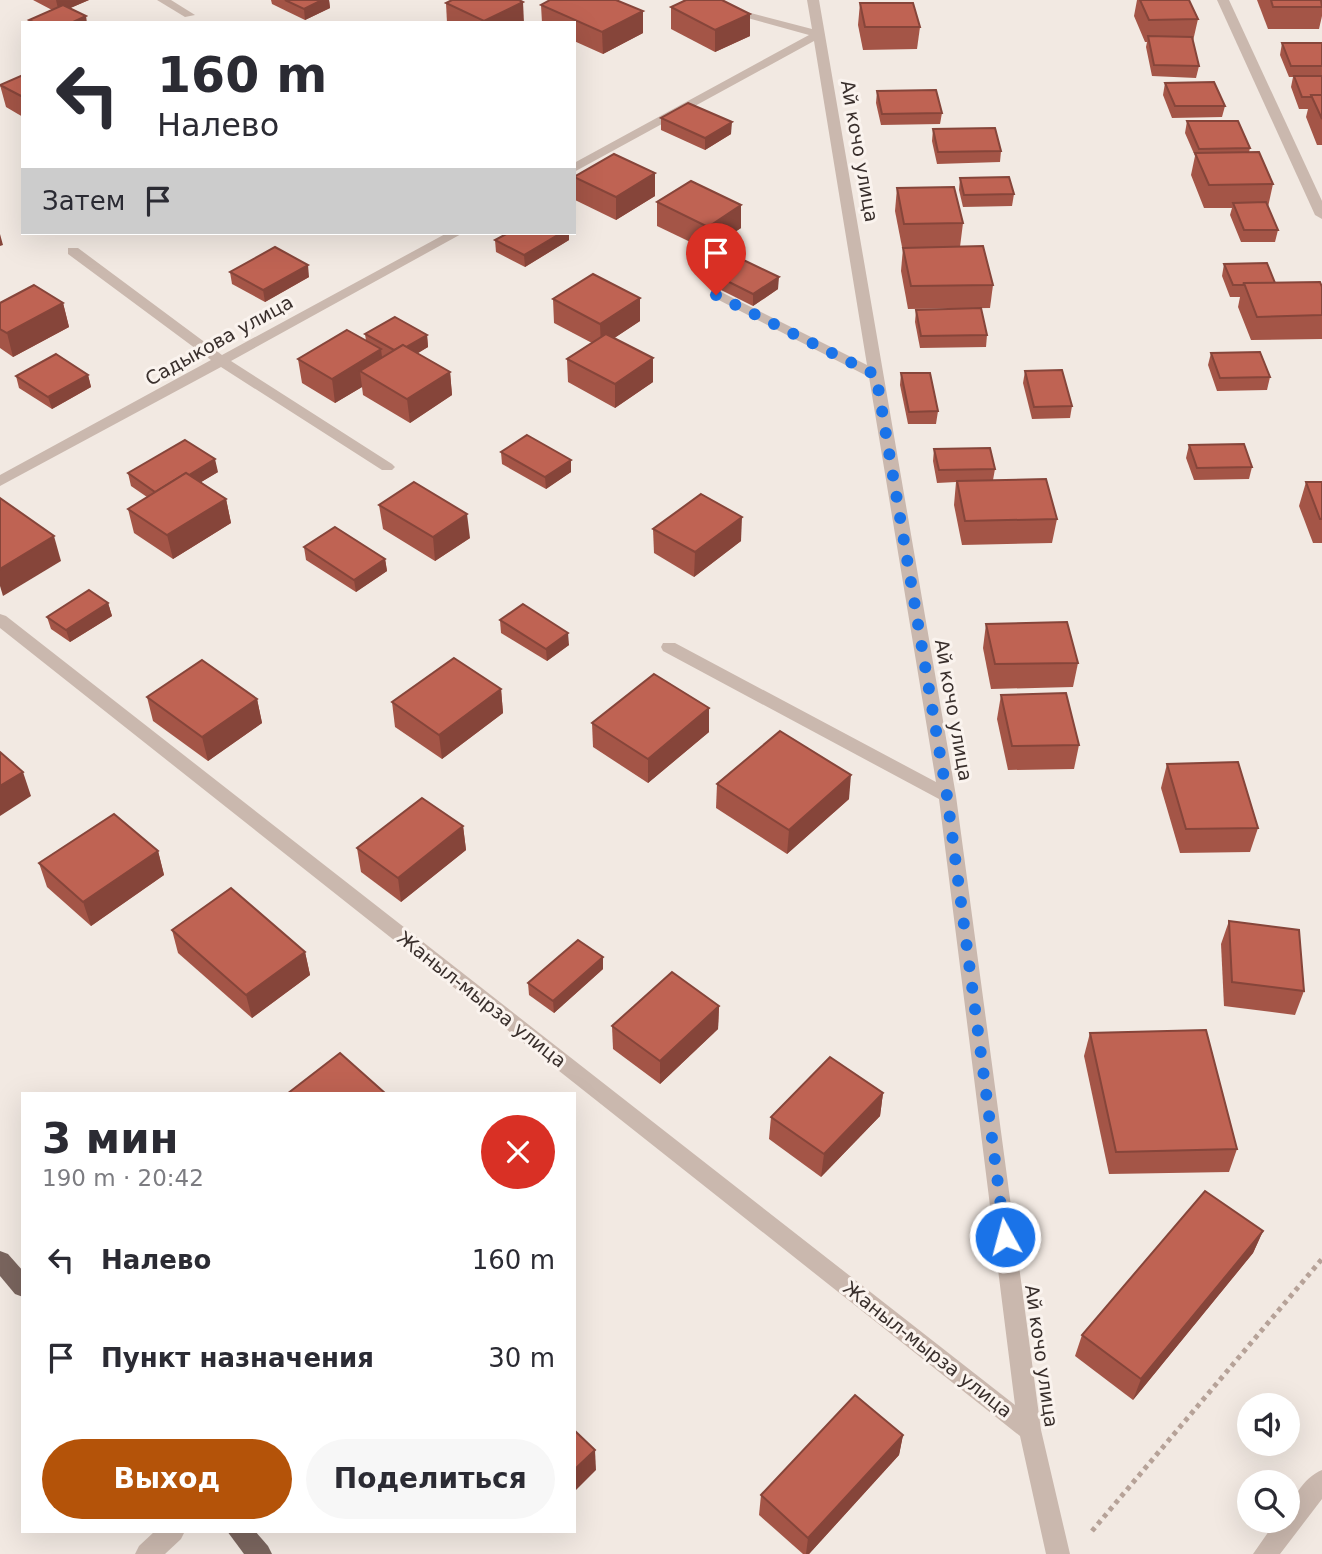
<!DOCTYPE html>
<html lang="ru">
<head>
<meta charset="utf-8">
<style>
	:root { --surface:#fff; --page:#f7f7f7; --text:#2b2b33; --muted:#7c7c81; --accent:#b45309 }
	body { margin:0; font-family:"DejaVu Sans",sans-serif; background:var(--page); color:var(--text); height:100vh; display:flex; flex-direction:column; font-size:26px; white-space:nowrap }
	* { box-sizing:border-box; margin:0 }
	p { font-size:23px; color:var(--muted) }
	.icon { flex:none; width:38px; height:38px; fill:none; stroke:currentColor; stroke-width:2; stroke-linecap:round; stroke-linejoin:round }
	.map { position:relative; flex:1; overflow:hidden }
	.drawer { position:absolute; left:21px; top:1092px; width:555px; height:441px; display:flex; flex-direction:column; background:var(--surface); border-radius:0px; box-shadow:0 7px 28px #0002 }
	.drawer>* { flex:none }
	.hud { position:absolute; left:21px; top:21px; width:555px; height:214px; border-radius:0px; box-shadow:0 7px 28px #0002; background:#fff; color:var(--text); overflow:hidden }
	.tools { position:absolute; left:1237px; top:1393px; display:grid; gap:14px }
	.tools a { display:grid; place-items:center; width:63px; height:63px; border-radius:50%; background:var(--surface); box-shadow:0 7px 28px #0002; font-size:35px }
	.pin { position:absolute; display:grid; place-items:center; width:60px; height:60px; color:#fff; margin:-72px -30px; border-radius:50% 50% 50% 0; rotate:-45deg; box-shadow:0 0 7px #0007 }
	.pin .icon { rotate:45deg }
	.me { position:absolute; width:77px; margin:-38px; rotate:353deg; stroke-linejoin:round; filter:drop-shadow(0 0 5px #0008) }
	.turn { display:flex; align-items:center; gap:24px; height:147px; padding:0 21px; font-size:32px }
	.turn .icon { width:91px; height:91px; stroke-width:2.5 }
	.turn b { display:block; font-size:49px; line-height:60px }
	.then { display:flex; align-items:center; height:66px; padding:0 21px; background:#0003; gap:14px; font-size:26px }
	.round { display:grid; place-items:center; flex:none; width:74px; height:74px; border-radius:37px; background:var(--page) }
	.headline { display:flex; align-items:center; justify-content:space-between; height:119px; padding:0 21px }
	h1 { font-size:42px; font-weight:600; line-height:52px }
	.button { display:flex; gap:14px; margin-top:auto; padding:14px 21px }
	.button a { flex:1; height:80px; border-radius:42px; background:var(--accent); color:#fff; font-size:28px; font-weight:600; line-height:80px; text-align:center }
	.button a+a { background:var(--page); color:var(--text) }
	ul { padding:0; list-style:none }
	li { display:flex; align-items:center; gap:21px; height:98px; padding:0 21px }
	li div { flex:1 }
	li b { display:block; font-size:26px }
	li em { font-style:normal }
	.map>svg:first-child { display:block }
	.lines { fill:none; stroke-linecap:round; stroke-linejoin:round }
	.path { stroke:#b6a298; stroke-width:5; stroke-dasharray:4.5 4.5; stroke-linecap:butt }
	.minor { fill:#cab8ae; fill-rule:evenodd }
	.tertiary { fill:#cab8ae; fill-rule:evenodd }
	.primary { fill:#7a655e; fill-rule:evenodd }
	.wall { fill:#a45547 }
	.shaded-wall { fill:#86453a }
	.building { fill:#bf6353; stroke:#86453a; stroke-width:2 }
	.route { stroke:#1a73e8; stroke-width:12; stroke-dasharray:0 21.6 }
	.labels { text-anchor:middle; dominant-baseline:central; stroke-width:6; stroke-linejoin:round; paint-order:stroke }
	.street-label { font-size:19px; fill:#392f2c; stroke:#faf3ee }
</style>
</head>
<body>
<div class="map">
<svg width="1322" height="1554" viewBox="0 0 1322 1554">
	<rect width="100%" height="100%" fill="#f2e9e2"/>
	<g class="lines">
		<path class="path" d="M1092 1531 1322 1259"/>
		<g class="minor">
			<path d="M157 0H171L195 15 185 17Z"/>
			<path d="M682 0H701L812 29 807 0H819L956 796 1041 1430 1070 1554H1046L1020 1436 0 628V614L6 616 1015 1405 939 799 663 651 661 647 663 643H675L936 782 869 377 709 295 716 291 721 292 867 365 814 41 574 172V163L809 35Z"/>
			<path d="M1217 0H1229L1322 201V219L1315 215Z"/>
			<path d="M447 233H463L231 361 392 464 395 467 392 470H382L221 367 0 486V475L211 360 68 254V248H78L222 355Z"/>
			<path d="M155 1531H185L181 1539 165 1554H135L139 1546Z"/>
		</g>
		<path class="tertiary" d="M1322 1470V1499L1280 1554H1253L1276 1521H1288C1288 1502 1304 1477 1322 1470Z"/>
		<g class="primary">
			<path d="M0 1251 8 1254 23 1271V1297L15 1294 0 1276Z"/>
			<path d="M227 1531H255L268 1546 272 1554H244Z"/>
		</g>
	</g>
	<g class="wall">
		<path d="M33 0H89L70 8 87 23H30L29 20 52 10Z"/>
		<path d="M271 0H329L330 8 305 20 272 4Z"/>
		<path d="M1137 0H1189L1198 19 1193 41 1199 66 1196 78 1152 76 1146 47 1147 42H1145L1134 16Z"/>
		<path d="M1257 0H1321L1322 3V16L1319 29H1268Z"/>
		<path d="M446 3 524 23H447Z"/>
		<path d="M860 3 920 27 917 49 863 50 858 25Z"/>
		<path d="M541 5 643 33 603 54 574 41V23H542Z"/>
		<path d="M671 7 750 14V36L715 52 671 29Z"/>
		<path d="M1282 43H1322V145H1317L1306 117 1308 109H1299L1291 87 1293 77H1289L1280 55Z"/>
		<path d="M23 75V117L6 107 0 85Z"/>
		<path d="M1165 83 1225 106 1222 117 1172 118 1163 95Z"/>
		<path d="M877 91 942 113 940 124 881 125 876 103Z"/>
		<path d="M661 118 731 134 705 150 661 130Z"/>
		<path d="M1187 121 1250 148 1249 152 1273 184 1268 207 1278 230 1275 242H1241L1230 215 1232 208H1204L1191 175 1195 156 1185 133Z"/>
		<path d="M933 129 1001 151 1000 162 937 164 932 141Z"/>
		<path d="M574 177 655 196 616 220 575 200Z"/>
		<path d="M960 178 1014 194 1012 206 963 207 959 190Z"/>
		<path d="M897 188 963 223 960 247H902L895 211Z"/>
		<path d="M657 202 741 228 707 250 657 226Z"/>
		<path d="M508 233H569V240L525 267 496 252 495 240Z"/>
		<path d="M903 248 993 285 990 308 908 309 901 271Z"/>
		<path d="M1224 264 1275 283 1322 287V339L1251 340 1238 307 1240 297H1230L1222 276Z"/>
		<path d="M707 271 778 289 753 306 707 283Z"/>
		<path d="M230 272 309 277 265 302 232 284Z"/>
		<path d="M640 298V321L614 338 653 358V382L615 408 568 382 567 359 592 343 554 323 553 299Z"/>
		<path d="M0 303H63L69 327 13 357 0 348Z"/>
		<path d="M916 310 987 335 986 347 920 348 915 322Z"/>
		<path d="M365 334 427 335 428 347 417 353 450 372 452 395 410 423 363 395 362 387 335 403 302 383 298 359 366 341Z"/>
		<path d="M1211 353 1270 377 1267 390 1217 391 1208 365Z"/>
		<path d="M1025 371 1072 406 1070 418 1032 419 1023 383Z"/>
		<path d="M901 373 938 411 936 424H908L900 385Z"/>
		<path d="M88 375 91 387 52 409 19 388 16 376Z"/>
		<path d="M1189 445 1252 467 1249 479 1194 480 1186 458Z"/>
		<path d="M934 449 995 469 993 480 1057 519 1052 543 962 545 954 505 956 482 937 483 933 461Z"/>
		<path d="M501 452 571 472 546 489 502 464Z"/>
		<path d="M218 472 201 482 226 499 231 523 173 559 134 533 128 509 147 497 131 486 128 473Z"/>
		<path d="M1306 482H1322V543H1313L1299 506Z"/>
		<path d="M379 505 470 538 435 561 383 529Z"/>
		<path d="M653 529 741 541 694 577 654 553Z"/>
		<path d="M304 547 385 559 387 571 356 592 306 560Z"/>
		<path d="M108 603 112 616 70 642 51 629 47 617Z"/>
		<path d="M500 620 569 645 547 661 501 633Z"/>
		<path d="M986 624 1078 663 1073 687 991 689 983 648Z"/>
		<path d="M501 689 503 713 442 759 395 727 392 702Z"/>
		<path d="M1001 695 1079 745 1074 769 1008 770 997 719Z"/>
		<path d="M147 697 257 699 262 723 208 761 153 721Z"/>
		<path d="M592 723 709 732 648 783 593 747Z"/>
		<path d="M1167 764 1258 828 1250 852 1180 853 1161 788Z"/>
		<path d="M717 784 849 799 787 854 716 808Z"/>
		<path d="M463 826 466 850 401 902 361 872 357 848Z"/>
		<path d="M158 851 164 875 91 926 47 887 39 863Z"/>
		<path d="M1229 921 1304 991 1295 1015 1224 1006 1221 944Z"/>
		<path d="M172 930 305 952 310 975 252 1018 178 953Z"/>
		<path d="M603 957V969L554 1013 529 995 528 983Z"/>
		<path d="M719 1006 718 1029 660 1084 613 1049 612 1026Z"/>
		<path d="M1090 1033 1237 1149 1229 1172 1109 1174 1084 1056Z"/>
		<path d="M883 1093 880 1116 821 1177 769 1139 771 1117Z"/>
		<path d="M1263 1231 1253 1253 1133 1400 1075 1356 1082 1335Z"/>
		<path d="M903 1435 899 1455 809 1554H803L759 1515 761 1495Z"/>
	</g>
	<g class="shaded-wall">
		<path d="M56 0H89L59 13Z"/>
		<path d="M322 0H329L330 8 305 20 304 9Z"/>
		<path d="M523 2 524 23H484V21Z"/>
		<path d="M643 11V33L603 54 602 32Z"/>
		<path d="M750 14V36L715 52V30Z"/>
		<path d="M86 16 87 23H71Z"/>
		<path d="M732 122 731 134 705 150V138Z"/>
		<path d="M655 173V196L616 220V197Z"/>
		<path d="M741 205V228L707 250 708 227Z"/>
		<path d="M561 233H569V240L525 267 524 255Z"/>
		<path d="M0 234 3 245 0 246Z"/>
		<path d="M308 265 309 277 265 302 263 290Z"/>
		<path d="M779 277 778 289 753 306V294Z"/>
		<path d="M640 298V321L601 347 600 324Z"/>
		<path d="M63 303 69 327 13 357 7 333Z"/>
		<path d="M427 335 428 347 399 365 397 352Z"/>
		<path d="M381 349 384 373 360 371 362 387 335 403 332 379Z"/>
		<path d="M653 358V382L615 408V384Z"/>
		<path d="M450 372 452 395 410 423 407 399Z"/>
		<path d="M88 375 91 387 52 409 48 397Z"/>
		<path d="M215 459 218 472 161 506 158 494Z"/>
		<path d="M571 460V472L546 489 545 477Z"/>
		<path d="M226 499 231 523 173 559 167 535Z"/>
		<path d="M467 514 470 538 435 561 433 537Z"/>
		<path d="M742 517 741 541 694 577 695 552Z"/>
		<path d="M54 536 61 561 3 596 0 586V569Z"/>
		<path d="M385 559 387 571 356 592 354 580Z"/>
		<path d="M108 603 112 616 70 642 66 630Z"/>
		<path d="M568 633 569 645 547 661 546 649Z"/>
		<path d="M501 689 503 713 442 759 439 735Z"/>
		<path d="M257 699 262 723 208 761 202 737Z"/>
		<path d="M709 708V732L648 783V759Z"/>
		<path d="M23 772 31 796 0 816V786Z"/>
		<path d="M851 775 849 799 787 854 789 830Z"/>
		<path d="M463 826 466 850 401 902 398 878Z"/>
		<path d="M158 851 164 875 91 926 83 902Z"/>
		<path d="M305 952 310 975 252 1018 246 995Z"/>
		<path d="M603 957V969L554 1013 553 1001Z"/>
		<path d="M719 1006 718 1029 660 1084V1061Z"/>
		<path d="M883 1093 880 1116 821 1177 824 1154Z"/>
		<path d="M1263 1231 1253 1253 1133 1400 1141 1379Z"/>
		<path d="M903 1435 899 1455 809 1554H806L808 1538Z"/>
		<path d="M595 1450 596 1470 574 1492V1470Z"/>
	</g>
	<g class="building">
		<path d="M285 0H322L304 9Z"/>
		<path d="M452 0H519L523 2 484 21 446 3Z"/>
		<path d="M550 0H616L643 11 602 32 541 5Z"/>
		<path d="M686 0H722L750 14 715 30 671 7Z"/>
		<path d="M1140 0H1189L1198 19 1149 20Z"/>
		<path d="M1271 0H1321L1322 7H1273Z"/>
		<path d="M860 3H913L920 27H865Z"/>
		<path d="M63 5 86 16 71 23H35L29 20Z"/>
		<path d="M1148 36 1192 37 1199 66 1154 65Z"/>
		<path d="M1282 43H1322V66H1291Z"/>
		<path d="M23 75V97L0 85Z"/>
		<path d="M1294 76H1322V95H1311V97H1302Z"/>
		<path d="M1214 82 1225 106H1175L1165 83Z"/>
		<path d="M936 90 942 113 882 114 877 91Z"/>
		<path d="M1311 95H1322V119Z"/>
		<path d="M688 103 732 122 705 138 661 118Z"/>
		<path d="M1187 121H1238L1250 148 1199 149Z"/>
		<path d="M995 128 1001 151 938 152 933 129Z"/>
		<path d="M1259 152 1273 184 1209 185 1195 153Z"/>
		<path d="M614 154 655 173 616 197 574 177Z"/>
		<path d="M1009 177 1014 194 964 195 960 178Z"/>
		<path d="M691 181 741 205 708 227 657 202Z"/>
		<path d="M954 187 963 223 904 224 897 188Z"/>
		<path d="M1266 202 1278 230H1244L1233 203Z"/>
		<path d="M508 233H561L524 255 495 240Z"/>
		<path d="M983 246 993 285 911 286 903 248Z"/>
		<path d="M275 247 308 265 263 290 230 272Z"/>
		<path d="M733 255 779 277 753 294 707 271Z"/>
		<path d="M1267 263 1275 283H1244L1243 285H1233L1224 264Z"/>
		<path d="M593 274 640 298 600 324 553 299Z"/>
		<path d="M1320 282 1322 287V315L1257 317 1244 283Z"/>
		<path d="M34 285 63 303 7 333 0 329V303Z"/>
		<path d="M981 308 987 335 921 336 916 310Z"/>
		<path d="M395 317 427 335 406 347 403 345 394 350 365 334Z"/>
		<path d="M347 330 381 349 332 379 298 359Z"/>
		<path d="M606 334 653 358 615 384 567 359Z"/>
		<path d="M403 345 450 372 407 399 360 371Z"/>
		<path d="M1260 352 1270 377 1220 378 1211 353Z"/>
		<path d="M56 354 88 375 48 397 16 376Z"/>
		<path d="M1062 370 1072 406 1034 407 1025 371Z"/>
		<path d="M901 373H930L938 411 909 412Z"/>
		<path d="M527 435 571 460 545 477 501 452Z"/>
		<path d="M185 440 215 459 189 475 186 473 155 492 128 473Z"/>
		<path d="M1244 444 1252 467 1197 468 1189 445Z"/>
		<path d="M990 448 995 469 939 470 934 449Z"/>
		<path d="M186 473 226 499 167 535 128 509Z"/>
		<path d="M1046 479 1057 519 965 521 957 481Z"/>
		<path d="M414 482 467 514 433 537 379 505Z"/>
		<path d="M1306 482H1322V519H1320Z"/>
		<path d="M701 494 742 517 695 552 653 529Z"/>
		<path d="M0 498 54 536 0 569Z"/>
		<path d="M335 527 385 559 354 580 304 547Z"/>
		<path d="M89 590 108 603 66 630 47 617Z"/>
		<path d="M523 604 568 633 546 649 500 620Z"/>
		<path d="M1067 622 1078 663 995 664 986 624Z"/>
		<path d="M454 658 501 689 439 735 392 702Z"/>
		<path d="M202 660 257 699 202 737 147 697Z"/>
		<path d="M654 674 709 708 648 759 592 723Z"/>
		<path d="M1066 693 1079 745 1012 746 1001 695Z"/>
		<path d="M780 731 851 775 789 830 717 784Z"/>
		<path d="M0 752 23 772 0 786Z"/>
		<path d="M1238 762 1258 828 1186 829 1167 764Z"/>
		<path d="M422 798 463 826 398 878 357 848Z"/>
		<path d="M114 814 158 851 83 902 39 863Z"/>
		<path d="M231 888 305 952 246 995 172 930Z"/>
		<path d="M1229 921 1299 930 1304 991 1232 982Z"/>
		<path d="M578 940 603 957 553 1001 528 983Z"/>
		<path d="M672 972 719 1006 660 1061 612 1026Z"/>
		<path d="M1206 1030 1237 1149 1116 1152 1090 1033Z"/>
		<path d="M340 1053 386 1094H287Z"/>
		<path d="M830 1057 883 1093 824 1154 771 1117Z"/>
		<path d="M1205 1191 1263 1231 1141 1379 1082 1335Z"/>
		<path d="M855 1395 903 1435 808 1538 761 1495Z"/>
		<path d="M574 1430 595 1450 574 1470Z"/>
	</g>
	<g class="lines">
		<path class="route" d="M716 295 876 375 947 796 1005 1237"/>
	</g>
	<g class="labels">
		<g class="street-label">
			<text transform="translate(860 151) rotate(80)">Ай кочо улица</text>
			<text transform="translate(219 340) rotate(-29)">Садыкова улица</text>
			<text transform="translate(954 710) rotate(80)">Ай кочо улица</text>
			<text transform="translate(482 999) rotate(38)">Жаныл-мырза улица</text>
			<text transform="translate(928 1349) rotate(38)">Жаныл-мырза улица</text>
			<text transform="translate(1042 1356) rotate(82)">Ай кочо улица</text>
		</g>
	</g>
</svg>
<div class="tools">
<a><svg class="icon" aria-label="sound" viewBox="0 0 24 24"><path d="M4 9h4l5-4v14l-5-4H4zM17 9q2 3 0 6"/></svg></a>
<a><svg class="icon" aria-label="search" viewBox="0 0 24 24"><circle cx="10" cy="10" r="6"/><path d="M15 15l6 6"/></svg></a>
</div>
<div class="pin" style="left:716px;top:295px;background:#d93025"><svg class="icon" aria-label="arrive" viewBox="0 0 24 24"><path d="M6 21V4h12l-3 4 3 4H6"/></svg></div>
<svg class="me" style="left:1005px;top:1237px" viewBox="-20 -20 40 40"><circle r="17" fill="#1a73e8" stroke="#fff" stroke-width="3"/><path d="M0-11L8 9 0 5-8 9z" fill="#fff"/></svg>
<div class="hud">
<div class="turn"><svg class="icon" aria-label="left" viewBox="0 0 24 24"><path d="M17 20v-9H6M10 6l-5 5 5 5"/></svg><div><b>160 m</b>Налево</div></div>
<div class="then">Затем<svg class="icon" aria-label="arrive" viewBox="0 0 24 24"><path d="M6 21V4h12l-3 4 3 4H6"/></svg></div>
</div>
<section class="drawer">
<div class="headline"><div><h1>3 мин</h1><p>190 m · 20:42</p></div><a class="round" style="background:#d93025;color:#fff"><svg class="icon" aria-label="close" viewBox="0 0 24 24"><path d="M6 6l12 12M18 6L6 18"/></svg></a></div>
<ul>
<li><svg class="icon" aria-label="left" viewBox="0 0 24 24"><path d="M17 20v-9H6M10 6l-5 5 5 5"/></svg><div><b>Налево</b></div><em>160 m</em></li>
<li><svg class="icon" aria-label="arrive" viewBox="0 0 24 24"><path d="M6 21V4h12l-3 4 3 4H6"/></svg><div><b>Пункт назначения</b></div><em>30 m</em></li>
</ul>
<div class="button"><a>Выход</a><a>Поделиться</a></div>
</section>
</div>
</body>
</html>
